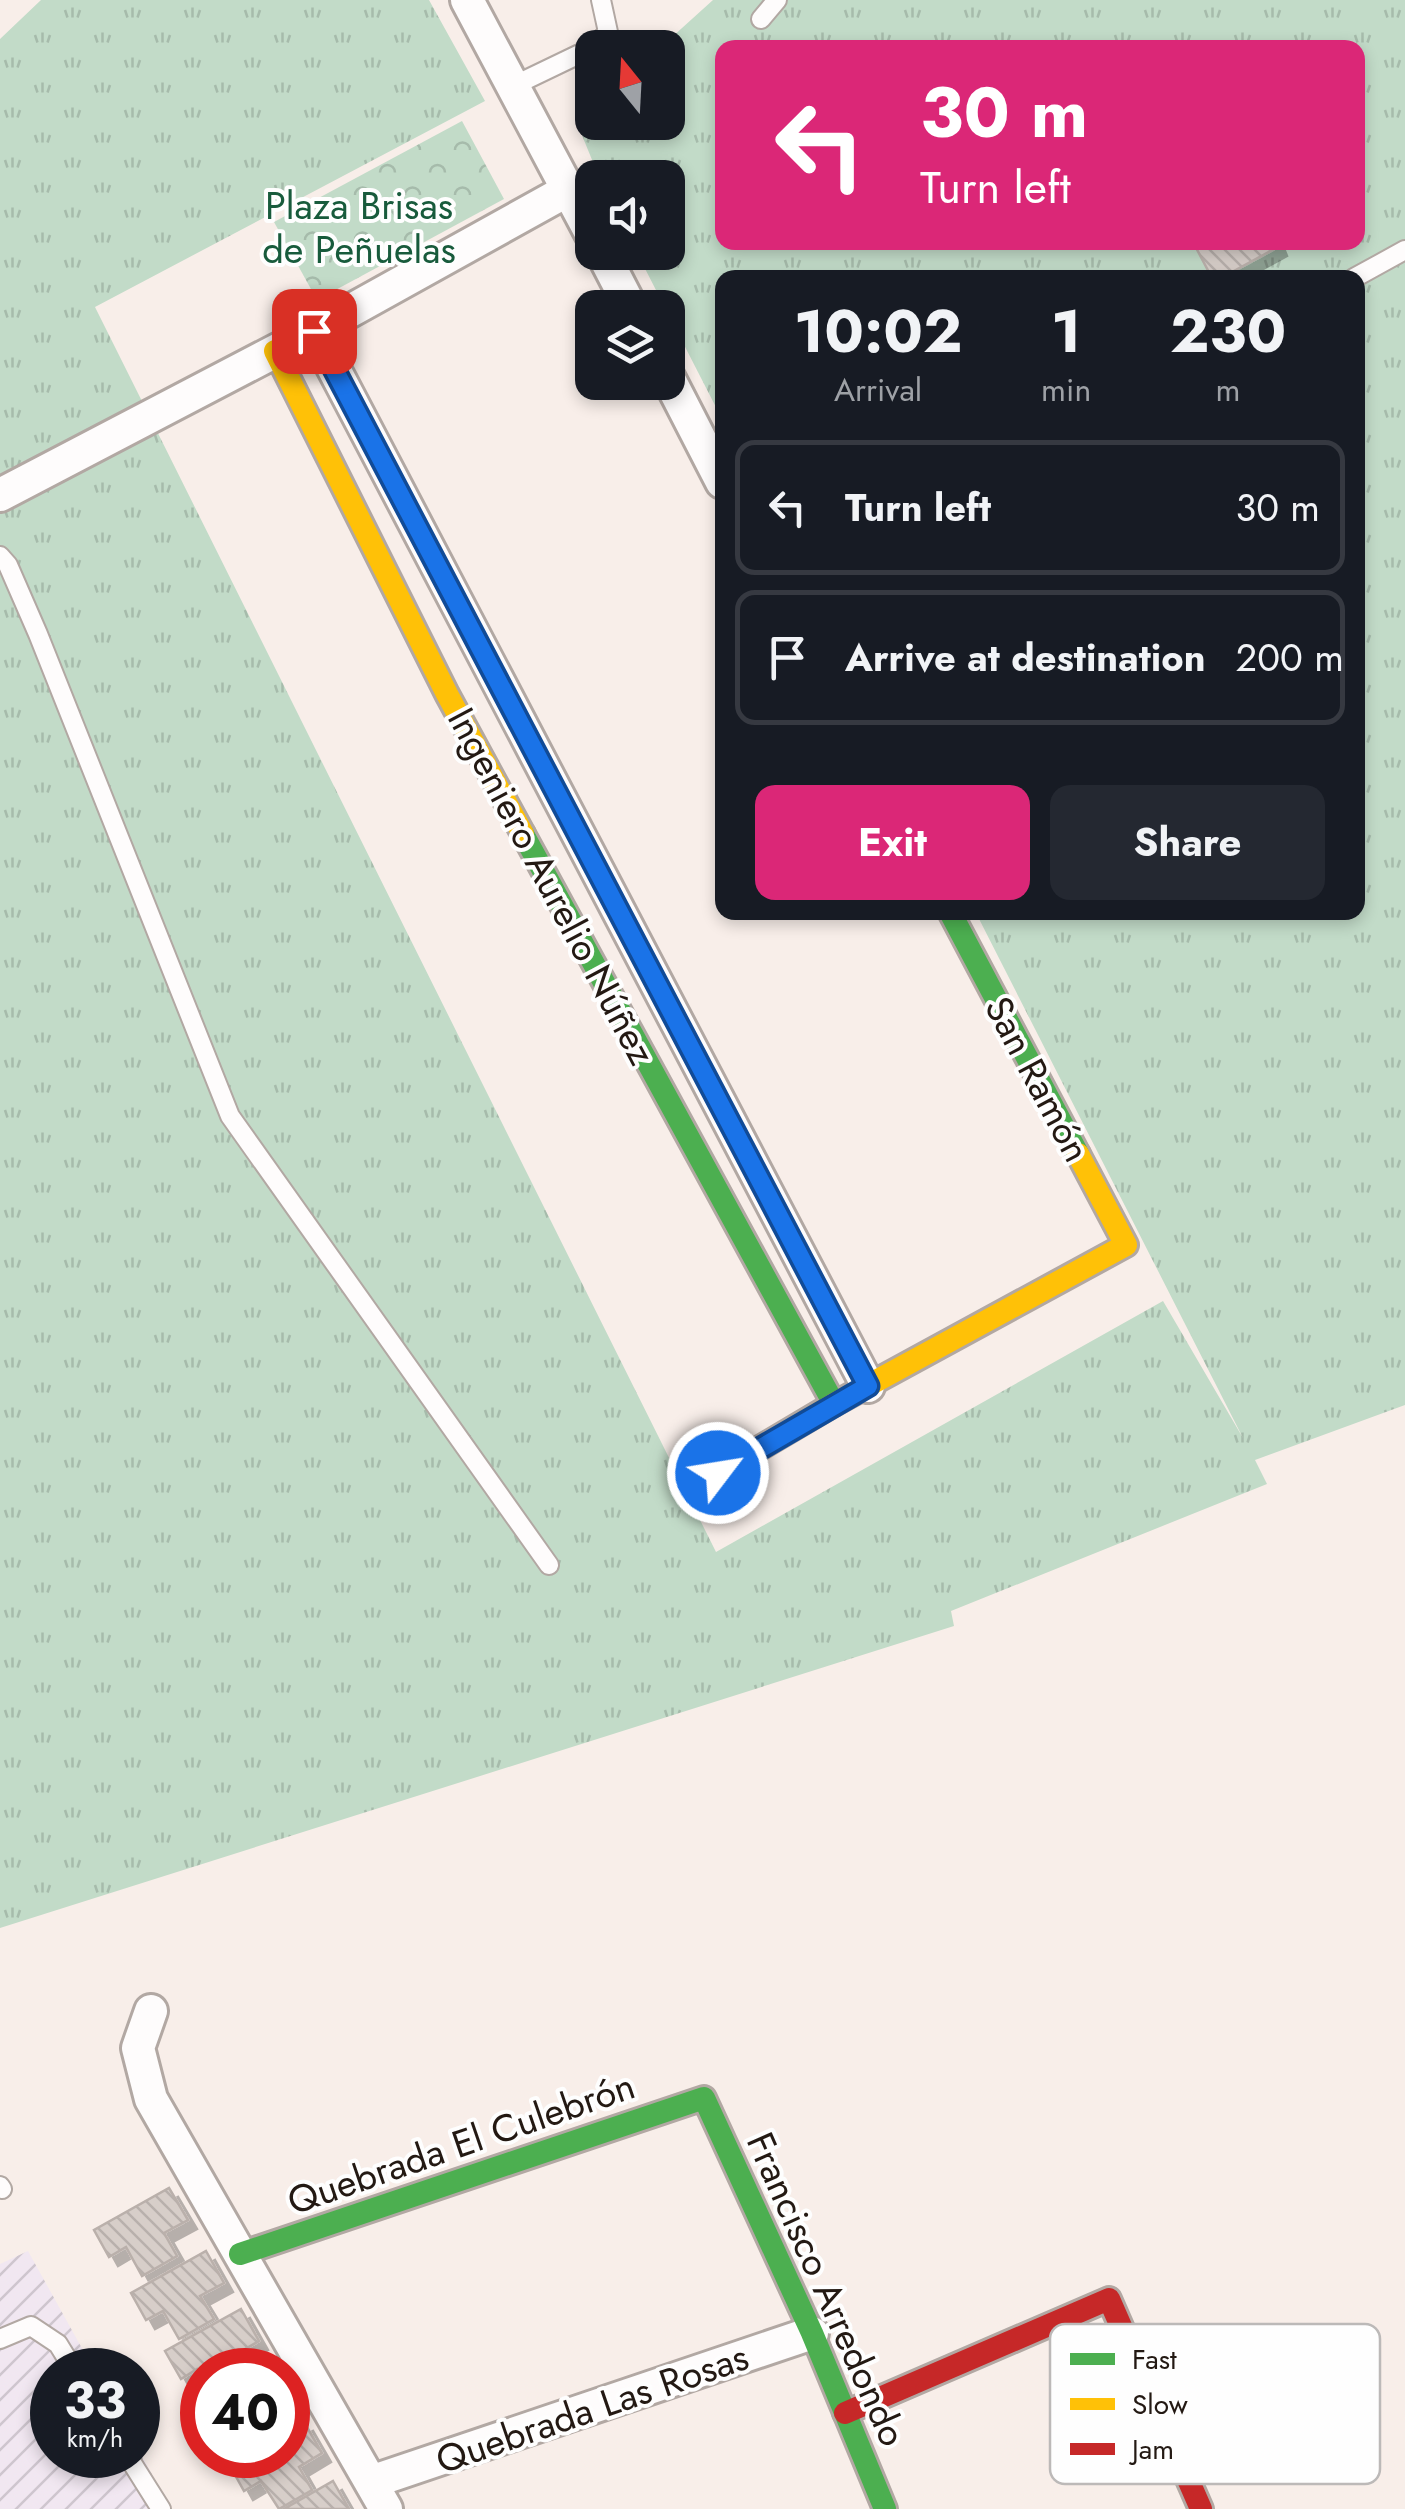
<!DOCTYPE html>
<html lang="en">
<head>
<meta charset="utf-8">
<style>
	:root { --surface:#171b24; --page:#242831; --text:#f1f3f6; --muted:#9ea1a6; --line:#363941; --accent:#db2777 }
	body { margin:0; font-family:Jost,sans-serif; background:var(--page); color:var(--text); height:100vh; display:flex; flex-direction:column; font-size:38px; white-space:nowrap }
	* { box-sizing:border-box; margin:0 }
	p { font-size:32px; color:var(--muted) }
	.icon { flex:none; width:55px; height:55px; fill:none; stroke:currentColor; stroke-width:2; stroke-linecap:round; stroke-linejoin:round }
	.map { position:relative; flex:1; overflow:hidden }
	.side { position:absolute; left:715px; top:270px; width:650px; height:650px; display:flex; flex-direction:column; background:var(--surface); border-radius:20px; box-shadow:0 5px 15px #0003 }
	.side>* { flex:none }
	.top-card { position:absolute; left:715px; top:40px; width:650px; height:210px; border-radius:20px; box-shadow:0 5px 15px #0003; background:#db2777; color:#fff; overflow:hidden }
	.needle { width:65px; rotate:342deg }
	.controls { position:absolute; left:575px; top:30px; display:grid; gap:20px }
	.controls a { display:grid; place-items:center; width:110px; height:110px; border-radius:20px; background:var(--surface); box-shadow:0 5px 15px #0003; font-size:50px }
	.speed { position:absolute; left:30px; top:2348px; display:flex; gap:20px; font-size:50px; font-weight:700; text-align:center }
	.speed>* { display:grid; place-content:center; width:130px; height:130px; border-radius:50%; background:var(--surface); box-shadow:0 5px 15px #0003; line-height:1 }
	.speed small { font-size:25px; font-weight:400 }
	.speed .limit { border:15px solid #d22; background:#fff; color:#111 }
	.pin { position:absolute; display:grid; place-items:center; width:85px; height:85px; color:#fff; margin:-42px; border-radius:20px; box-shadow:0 5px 15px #0006 }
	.me { position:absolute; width:110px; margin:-55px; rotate:59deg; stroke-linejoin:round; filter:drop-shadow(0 0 8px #0008) }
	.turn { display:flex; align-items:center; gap:35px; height:210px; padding:0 40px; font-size:45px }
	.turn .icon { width:130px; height:130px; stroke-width:2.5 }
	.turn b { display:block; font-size:70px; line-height:85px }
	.eta { display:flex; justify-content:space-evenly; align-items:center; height:170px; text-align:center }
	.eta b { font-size:60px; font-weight:700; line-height:70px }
	.action { display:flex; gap:20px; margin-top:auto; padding:20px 40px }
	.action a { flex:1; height:115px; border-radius:20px; background:var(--accent); color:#fff; font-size:40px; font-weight:700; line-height:115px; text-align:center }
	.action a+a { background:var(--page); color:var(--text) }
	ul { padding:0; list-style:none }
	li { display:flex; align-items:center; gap:30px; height:135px; margin:0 20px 15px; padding:0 20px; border:5px solid var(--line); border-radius:20px }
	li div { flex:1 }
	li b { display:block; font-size:38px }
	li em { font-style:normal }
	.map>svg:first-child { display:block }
	.industrial { fill:url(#industrial-furrows) }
	.grass { fill:url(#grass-tufts); fill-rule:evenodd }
	.park { fill:url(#park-crowns) }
	.building { fill:url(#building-back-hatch); stroke:#bab0ab; stroke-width:2.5; filter:url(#shadow) }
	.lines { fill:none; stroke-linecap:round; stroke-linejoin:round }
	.lane-casing { stroke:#b2a8a3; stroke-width:22 }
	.street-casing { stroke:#b2a8a3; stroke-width:38 }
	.fast-casing { stroke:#b2a8a3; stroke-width:28 }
	.slow-casing { stroke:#b2a8a3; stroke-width:28 }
	.jam-casing { stroke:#b2a8a3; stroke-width:28 }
	.lane { stroke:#fefcfc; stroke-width:18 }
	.street { stroke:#fefcfc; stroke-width:32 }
	.fast { stroke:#4caf50; stroke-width:22 }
	.slow { stroke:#ffc107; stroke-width:22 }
	.jam { stroke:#c62828; stroke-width:22 }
	.route-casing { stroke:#114b97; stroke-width:25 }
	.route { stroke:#1a73e8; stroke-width:18 }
	.labels { text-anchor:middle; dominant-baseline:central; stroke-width:8; stroke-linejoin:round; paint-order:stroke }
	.park-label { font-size:38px; fill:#185b3c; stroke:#fefefe }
	.street-label { font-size:38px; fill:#231913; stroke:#fefefe }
	.key { fill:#fefefe; stroke:#bcb9b8; stroke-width:2.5 }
	.key-label { font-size:28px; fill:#231913 }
</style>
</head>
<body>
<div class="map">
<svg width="1405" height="2509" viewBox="0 0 1405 2509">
	<defs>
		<pattern id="industrial-furrows" width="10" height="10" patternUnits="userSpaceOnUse" patternTransform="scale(2.5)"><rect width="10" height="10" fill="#f1e7f1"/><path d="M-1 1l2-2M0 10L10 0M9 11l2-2" fill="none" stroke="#cec6ce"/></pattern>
		<pattern id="grass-tufts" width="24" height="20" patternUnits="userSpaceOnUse" patternTransform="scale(2.5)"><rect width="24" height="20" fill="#c2dbc8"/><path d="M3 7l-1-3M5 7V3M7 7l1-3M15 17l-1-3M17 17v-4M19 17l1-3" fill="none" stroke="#a6bbab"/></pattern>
		<pattern id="park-crowns" width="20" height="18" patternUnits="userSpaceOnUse" patternTransform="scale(2.5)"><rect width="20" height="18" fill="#c2dbc8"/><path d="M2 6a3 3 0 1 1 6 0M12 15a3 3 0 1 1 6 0" fill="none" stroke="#a6bbab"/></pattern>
		<pattern id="building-back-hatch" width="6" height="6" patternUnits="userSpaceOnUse" patternTransform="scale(2.5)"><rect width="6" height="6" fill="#d7cec9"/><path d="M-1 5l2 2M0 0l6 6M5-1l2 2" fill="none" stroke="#b8b0ac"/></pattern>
		<filter id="shadow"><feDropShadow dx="9" dy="9" stdDeviation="0" flood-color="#0004"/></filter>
	</defs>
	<rect width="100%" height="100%" fill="#f8eee9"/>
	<path class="industrial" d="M28 2251 94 2370H52V2455H138V2449L171 2509H0V2264Z"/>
	<path class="grass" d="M41 0H429L485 101 95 307 716 1552 1163 1301 1243 1438 976 913 1358 912V278H722V419L637 253 668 252V178L599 177 577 123 592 109V122H668V48L661 47 713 0H1405V1405L1255 1460 1267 1484 951 1611 954 1626 0 1928V39ZM722 48H1358V242H722Z"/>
	<path class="park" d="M462 121 504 199 317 300 274 222Z"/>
	<g class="building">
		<path d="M1193 242H1276L1278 247 1221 278H1212Z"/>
		<path d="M169 2188 188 2220 164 2233 177 2256 142 2276 126 2247 109 2257 94 2230Z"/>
		<path d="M206 2251 224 2283 200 2296 214 2319 179 2339 163 2311 146 2320 131 2293Z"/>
		<path d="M241 2309 259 2341 235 2355 244 2370H202V2378L197 2369 181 2379 165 2351Z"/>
		<path d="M304 2422 322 2453 299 2467 312 2490 279 2509 261 2481 244 2491 229 2464 245 2455H288V2431Z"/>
		<path d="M333 2481 349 2509H284Z"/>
	</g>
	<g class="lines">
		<g class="lane-casing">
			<g id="lane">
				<path d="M761 19 777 0"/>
				<path d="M593 48 608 32 601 0"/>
				<path d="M513 86 592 48"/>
				<path d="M1354 278 1405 250"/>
				<path d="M0 556 8 565 38 634 230 1116 549 1565"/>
				<path d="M0 2186 2 2189"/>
				<path d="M0 2339 31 2326 58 2344 74 2370"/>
				<path d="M127 2455 161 2509"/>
			</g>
		</g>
		<g class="street-casing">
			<g id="street">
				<path d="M467 0 592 235"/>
				<path d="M602 252 631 308"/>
				<path d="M314 331 868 1386"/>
				<path d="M668 377 722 482"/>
				<path d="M0 495 314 331 568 190"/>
				<path d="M151 2011 138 2048 151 2099 386 2509"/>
				<path d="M371 2482 812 2333"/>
			</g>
		</g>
		<g class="fast-casing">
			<g id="fast">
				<path d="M523 834 834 1404"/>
				<path d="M950 912 1078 1154"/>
				<path d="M240 2254 704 2098 812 2333 885 2509"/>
			</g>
		</g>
		<g class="slow-casing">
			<g id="slow">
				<path d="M275 351 447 694 523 834"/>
				<path d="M718 1473 834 1404 1126 1245 1078 1154"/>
			</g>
		</g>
		<g class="jam-casing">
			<path id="jam" d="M845 2413 1109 2299 1201 2509"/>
		</g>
		<use href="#lane" class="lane"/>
		<use href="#street" class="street"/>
		<use href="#fast" class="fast"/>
		<use href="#slow" class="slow"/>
		<use href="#jam" class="jam"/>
	</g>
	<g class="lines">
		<g class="route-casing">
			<path id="route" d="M314 331 868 1386 718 1473"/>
		</g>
		<use href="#route" class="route"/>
	</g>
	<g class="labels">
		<g class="park-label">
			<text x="359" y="205">Plaza Brisas<tspan x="359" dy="44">de Peñuelas</tspan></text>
		</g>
		<g class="street-label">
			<text transform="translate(552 886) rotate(62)">Ingeniero Aurelio Núñez</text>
			<text transform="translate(1038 1079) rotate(62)">San Ramón</text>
			<text transform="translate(461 2143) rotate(-19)">Quebrada El Culebrón</text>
			<text transform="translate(827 2289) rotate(66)">Francisco Arredondo</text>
			<text transform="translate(592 2408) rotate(-19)">Quebrada Las Rosas</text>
		</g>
	</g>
	<rect x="1050" y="2324" width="330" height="160" rx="15" class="key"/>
	<rect x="1070" y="2353" width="45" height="12" fill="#4caf50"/>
	<rect x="1070" y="2398" width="45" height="12" fill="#ffc107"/>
	<rect x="1070" y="2443" width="45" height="12" fill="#c62828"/>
	<g class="key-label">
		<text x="1132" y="2369">Fast</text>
		<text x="1132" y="2414">Slow</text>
		<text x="1132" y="2459">Jam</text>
	</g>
</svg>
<div class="controls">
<a><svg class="needle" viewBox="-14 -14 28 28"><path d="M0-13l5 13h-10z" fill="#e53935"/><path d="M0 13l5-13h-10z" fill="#9ea1a6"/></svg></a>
<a><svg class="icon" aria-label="sound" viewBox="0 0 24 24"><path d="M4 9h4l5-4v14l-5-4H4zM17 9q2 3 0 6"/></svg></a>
<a><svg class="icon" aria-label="layers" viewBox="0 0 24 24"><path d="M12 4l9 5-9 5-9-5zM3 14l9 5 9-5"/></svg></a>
</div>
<div class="speed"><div>33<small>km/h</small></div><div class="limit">40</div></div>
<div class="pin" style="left:314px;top:331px;background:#d93025"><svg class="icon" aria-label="arrive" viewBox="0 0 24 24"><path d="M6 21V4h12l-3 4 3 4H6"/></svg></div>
<svg class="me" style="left:718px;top:1473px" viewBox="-20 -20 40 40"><circle r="17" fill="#1a73e8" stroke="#fff" stroke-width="3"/><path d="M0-11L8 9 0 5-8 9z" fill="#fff"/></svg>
<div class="top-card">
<div class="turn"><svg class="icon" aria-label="left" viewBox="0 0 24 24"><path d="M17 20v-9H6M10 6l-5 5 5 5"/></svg><div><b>30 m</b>Turn left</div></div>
</div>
<section class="side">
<div class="eta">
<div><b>10:02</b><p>Arrival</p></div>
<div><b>1</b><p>min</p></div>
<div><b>230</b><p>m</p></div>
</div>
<ul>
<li><svg class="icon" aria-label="left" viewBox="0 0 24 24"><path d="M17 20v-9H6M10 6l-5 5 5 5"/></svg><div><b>Turn left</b></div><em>30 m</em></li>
<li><svg class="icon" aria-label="arrive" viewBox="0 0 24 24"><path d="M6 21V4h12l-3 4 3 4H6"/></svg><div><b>Arrive at destination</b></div><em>200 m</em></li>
</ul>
<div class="action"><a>Exit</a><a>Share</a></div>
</section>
</div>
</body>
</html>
